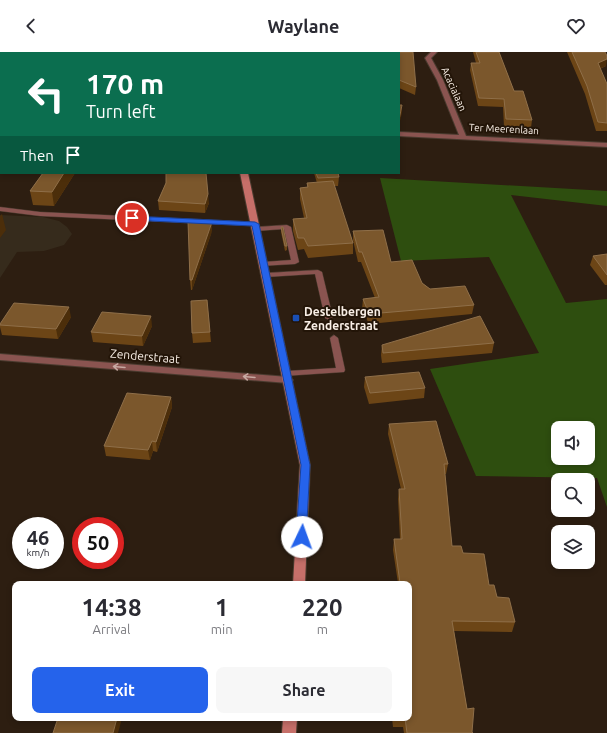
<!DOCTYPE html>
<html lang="en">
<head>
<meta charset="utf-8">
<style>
	:root { --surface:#fff; --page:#f7f7f7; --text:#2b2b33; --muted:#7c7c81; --accent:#2563eb }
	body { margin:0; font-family:Ubuntu,sans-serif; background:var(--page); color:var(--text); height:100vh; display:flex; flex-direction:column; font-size:15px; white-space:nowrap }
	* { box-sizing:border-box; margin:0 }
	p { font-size:13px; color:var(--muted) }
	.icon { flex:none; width:22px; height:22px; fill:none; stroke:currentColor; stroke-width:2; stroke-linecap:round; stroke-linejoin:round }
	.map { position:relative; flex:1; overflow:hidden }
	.panel { position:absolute; left:12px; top:529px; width:400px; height:140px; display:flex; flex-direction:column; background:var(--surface); border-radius:8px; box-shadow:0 2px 6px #0003 }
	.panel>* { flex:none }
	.banner { position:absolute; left:0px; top:0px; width:400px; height:122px; box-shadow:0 2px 6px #0003; background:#0b6e4f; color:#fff; overflow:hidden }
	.controls { position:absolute; left:551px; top:369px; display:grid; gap:8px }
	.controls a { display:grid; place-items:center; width:44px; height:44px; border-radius:8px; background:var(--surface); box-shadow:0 2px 6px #0003; font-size:20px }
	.speed { position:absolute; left:12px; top:465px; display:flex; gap:8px; font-size:20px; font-weight:700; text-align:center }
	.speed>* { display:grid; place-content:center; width:52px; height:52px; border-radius:50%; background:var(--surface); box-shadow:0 2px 6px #0003; line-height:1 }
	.speed small { font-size:10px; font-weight:400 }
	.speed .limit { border:6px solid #d22; background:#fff; color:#111 }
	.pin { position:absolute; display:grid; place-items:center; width:34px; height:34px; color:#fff; margin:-17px; border:2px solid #fff; border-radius:50%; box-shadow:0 1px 4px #0007 }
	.me { position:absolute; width:44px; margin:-22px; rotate:3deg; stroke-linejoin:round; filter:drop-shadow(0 0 3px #0008) }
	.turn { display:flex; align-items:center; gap:14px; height:84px; padding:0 20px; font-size:18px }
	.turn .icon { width:52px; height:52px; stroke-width:2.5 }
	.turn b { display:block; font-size:28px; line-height:34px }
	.then { display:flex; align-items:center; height:38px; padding:0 20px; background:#0003; gap:8px; font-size:15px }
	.eta { display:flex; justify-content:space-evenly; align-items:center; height:68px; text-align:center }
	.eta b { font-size:24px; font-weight:600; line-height:28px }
	.primary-button { display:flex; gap:8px; margin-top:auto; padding:8px 20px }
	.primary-button a { flex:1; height:46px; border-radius:8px; background:var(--accent); color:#fff; font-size:16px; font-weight:600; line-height:46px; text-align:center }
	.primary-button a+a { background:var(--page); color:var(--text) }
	header { display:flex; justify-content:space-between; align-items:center; height:52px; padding:0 20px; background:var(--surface); font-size:18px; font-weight:600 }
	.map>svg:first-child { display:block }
	.industrial { fill:#362b1c }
	.green { fill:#2e4e0f; fill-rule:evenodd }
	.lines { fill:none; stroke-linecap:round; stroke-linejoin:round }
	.lane-casing { stroke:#4a3b2f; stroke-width:1 }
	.street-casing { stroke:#4a3b2f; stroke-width:2 }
	.secondary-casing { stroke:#4a3b2f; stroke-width:2 }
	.lane { fill:#8a5450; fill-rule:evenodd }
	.street { fill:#8a5450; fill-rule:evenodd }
	.secondary { fill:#c66f69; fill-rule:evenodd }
	.wall { fill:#6c4516 }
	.shaded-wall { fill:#4c2e0a }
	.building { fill:#7b572c; stroke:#8f6f49 }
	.oneway { stroke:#c7a9a2 }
	.route { fill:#2563eb; stroke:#184099 }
	.transit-dot { fill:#1a4fb4; stroke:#231508; stroke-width:1.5 }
	.labels { text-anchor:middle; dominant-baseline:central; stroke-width:4; stroke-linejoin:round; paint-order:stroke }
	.far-street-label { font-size:10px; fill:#f9efe6; stroke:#231508 }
	.poi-label { font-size:12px; font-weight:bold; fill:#f9efe6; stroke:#231508; text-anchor:start }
	.street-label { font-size:12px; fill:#f9efe6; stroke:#231508 }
</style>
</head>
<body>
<header><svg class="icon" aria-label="back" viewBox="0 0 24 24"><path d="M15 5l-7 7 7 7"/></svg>Waylane<svg class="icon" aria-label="heart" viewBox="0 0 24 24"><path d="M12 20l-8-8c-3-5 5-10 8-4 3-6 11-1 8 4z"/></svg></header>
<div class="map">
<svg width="607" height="681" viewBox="0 0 607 681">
	<rect width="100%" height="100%" fill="#2d1e11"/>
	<path class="industrial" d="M0 163 43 165 59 169 67 175 72 182 64 193 44 199 17 200 0 226Z"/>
	<path class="green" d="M380 126 607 139V154L511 143 566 251 607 247V455L597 426 476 424 430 317 539 301 489 205 401 209ZM558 376H588V406H558Z"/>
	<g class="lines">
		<g class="lane-casing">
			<g id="lane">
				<path d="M0 155 40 160 255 170 258 172 255 174 40 164 0 159Z"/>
				<path d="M287 173 291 175 299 210 295 212 260 214 259 212 263 210 291 208 284 177 256 179 252 177 256 175Z"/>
				<path d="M318 218 322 220 333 266 329 268 325 266 315 222 266 225 262 223 266 221Z"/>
				<path d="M334 283 338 286 345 318 344 320 284 324 283 322 287 319 336 316 330 286Z"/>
			</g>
		</g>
		<g class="street-casing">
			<g id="street">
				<path d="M431 0H437L431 6 443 28 466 84 607 91V95L399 84V80L459 83 437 28 425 6Z"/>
				<path d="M0 302 288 325 293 328 288 331 0 308Z"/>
			</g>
		</g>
		<g class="secondary-casing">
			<g id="secondary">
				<rect x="231" y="0" width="6" height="1"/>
				<path d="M240 121H248L310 413 305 532H293L300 413Z"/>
				<path d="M283 666H297L296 681H282Z"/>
			</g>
		</g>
		<use href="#lane" class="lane"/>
		<use href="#street" class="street"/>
		<use href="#secondary" class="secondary"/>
	</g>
	<g class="wall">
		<path d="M0 0H162L161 1H1V2H0Z"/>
		<path d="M473 0H499L514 39 532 68 531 76 504 75 503 55 478 54 470 18 471 11H476Z"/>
		<path d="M567 0H605L606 14 600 17 607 32V79H596L585 42Z"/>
		<path d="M399 1 416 35 415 43 399 36Z"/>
		<path d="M43 121H75L54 154 33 153 30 139Z"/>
		<path d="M314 121H338L339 125 338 134H334L353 191V202L308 206 304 197 298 198 293 179V167L304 166 300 147V136L307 135V131H317Z"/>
		<path d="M166 131 209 151 205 161 159 158 158 149Z"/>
		<path d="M281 175 287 194V198L285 199 281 180Z"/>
		<path d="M212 179 192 238H191L190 228Z"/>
		<path d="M353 179 391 210 422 231 430 237 474 253 472 262 369 272 362 257 363 247 375 246 361 210H358L353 188Z"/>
		<path d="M607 202V233H605L590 213 593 204Z"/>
		<path d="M207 248 211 290 193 291 192 281Z"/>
		<path d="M71 265 58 287 2 283 0 275V272Z"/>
		<path d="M152 274 143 294 93 290 91 280Z"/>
		<path d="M494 291 492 301 382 311 381 303 382 293Z"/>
		<path d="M365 325 425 336 424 346 369 352 364 335Z"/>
		<path d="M171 345 172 355 157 400 153 399 150 408 106 404 104 394Z"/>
		<path d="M389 372 448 412 446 422H445L452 494 463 501 489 533 497 545 515 570 512 580 454 579 467 657 472 680 473 681H404L403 675H393L392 666H409L398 531 393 498 394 487H400L398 447 399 437H401L388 382Z"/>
	</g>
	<g class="shaded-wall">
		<path d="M150 0H162L161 1H149Z"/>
		<path d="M607 7 606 14 596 18 598 11Z"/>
		<path d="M402 53V61L399 73V68Z"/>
		<path d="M1 88V107L0 109V89Z"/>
		<path d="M64 121H75L54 154 52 140Z"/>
		<path d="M208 142 209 151 205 161V152Z"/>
		<path d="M2 162 6 178 0 186V164Z"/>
		<path d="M212 170V179L192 238V228Z"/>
		<path d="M69 255 71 265 58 287 56 277Z"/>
		<path d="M151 264 152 274 143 294 142 284Z"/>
		<path d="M171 345 172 355 157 400 156 390Z"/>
		<path d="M152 389 153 399 150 408 148 398Z"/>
		<path d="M117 666H120L121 670 118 681H113Z"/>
	</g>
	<g class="building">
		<path d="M42 0H150L149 1H41Z"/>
		<rect x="265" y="0" width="35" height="1"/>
		<path d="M383 0H413L416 35 399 28V1H383Z"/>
		<path d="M476 0H499L514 39H523L532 68 506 67 504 47 479 46 471 11H480Z"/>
		<path d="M572 0H605L607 4V7L598 11 607 32V71L598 70 587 34Z"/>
		<path d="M399 53H402L399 68Z"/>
		<path d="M0 74H1V88L0 89Z"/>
		<path d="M43 121H64L52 140 30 139Z"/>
		<path d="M166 121H206L208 142 205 152 158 149 166 131Z"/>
		<path d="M316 121H338L339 125 318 126Z"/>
		<path d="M333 129 353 191 308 194 304 186H298L293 167 307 166 300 136 308 135 307 131Z"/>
		<path d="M188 169 212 170 192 228H190Z"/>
		<path d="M281 175H283L287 194H285Z"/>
		<path d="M383 178 391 210 412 208 422 231 430 237 465 234 474 253 369 262 363 247 379 245 362 200H359L353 179Z"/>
		<path d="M607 202V223L593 204Z"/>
		<path d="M207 248 210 280 192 281 191 249Z"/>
		<path d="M14 251 69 255 56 277 0 273V272Z"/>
		<path d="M102 260 151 264 142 284 91 280Z"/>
		<path d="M480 264 494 291 383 301 382 293Z"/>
		<path d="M419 320 425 336 370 341 365 325Z"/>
		<path d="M127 341 171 345 156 390 152 389 148 398 104 394Z"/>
		<path d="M436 369 448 412H444L452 494H461L463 501 484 502 489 533H494L497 545 509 546 515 570 452 569 467 657 474 656 472 680 473 681H407L405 666H409V532H392V531H400L394 487H402L399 437H405L389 372Z"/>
		<path d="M58 666H117L113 681H53Z"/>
	</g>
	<defs><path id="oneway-shaft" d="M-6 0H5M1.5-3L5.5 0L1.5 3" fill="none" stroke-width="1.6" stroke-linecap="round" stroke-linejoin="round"/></defs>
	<g class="oneway">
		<use href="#oneway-shaft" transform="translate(119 315) rotate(-175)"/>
		<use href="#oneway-shaft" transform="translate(249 325) rotate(-175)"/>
	</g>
	<path class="route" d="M132 164 255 170 259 172 310 413 306 488H298L296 485 301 413 252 174 130 168 129 166Z"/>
	<rect class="transit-dot" x="292" y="262" width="8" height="8" rx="2"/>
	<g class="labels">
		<g class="far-street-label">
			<text transform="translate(454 37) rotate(66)">Acacialaan</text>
			<text transform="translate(504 77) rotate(3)">Ter Meerenlaan</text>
		</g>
		<g class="poi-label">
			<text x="304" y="259">Destelbergen<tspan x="304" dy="14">Zenderstraat</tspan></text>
		</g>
		<g class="street-label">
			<text transform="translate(145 304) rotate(5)">Zenderstraat</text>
		</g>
	</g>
</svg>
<div class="controls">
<a><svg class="icon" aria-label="sound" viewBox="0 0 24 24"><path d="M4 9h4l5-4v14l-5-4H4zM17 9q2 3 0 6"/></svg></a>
<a><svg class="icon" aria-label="search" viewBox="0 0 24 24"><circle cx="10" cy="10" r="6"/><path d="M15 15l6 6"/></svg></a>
<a><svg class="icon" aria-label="layers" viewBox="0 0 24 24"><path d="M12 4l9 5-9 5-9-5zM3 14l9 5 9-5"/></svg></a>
</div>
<div class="speed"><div>46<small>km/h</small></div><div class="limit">50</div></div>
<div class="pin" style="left:132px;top:166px;background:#d93025"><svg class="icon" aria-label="arrive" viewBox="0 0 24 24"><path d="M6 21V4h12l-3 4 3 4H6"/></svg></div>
<svg class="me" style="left:302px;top:485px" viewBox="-20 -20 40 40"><circle r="19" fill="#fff"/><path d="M0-13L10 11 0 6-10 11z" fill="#2563eb"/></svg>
<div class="banner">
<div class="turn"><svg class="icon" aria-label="left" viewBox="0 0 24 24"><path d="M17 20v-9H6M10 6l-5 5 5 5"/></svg><div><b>170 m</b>Turn left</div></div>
<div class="then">Then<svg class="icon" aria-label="arrive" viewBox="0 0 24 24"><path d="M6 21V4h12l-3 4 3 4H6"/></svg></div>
</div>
<section class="panel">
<div class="eta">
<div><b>14:38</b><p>Arrival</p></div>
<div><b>1</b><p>min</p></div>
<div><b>220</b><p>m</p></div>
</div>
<div class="primary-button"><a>Exit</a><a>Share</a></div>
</section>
</div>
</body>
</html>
